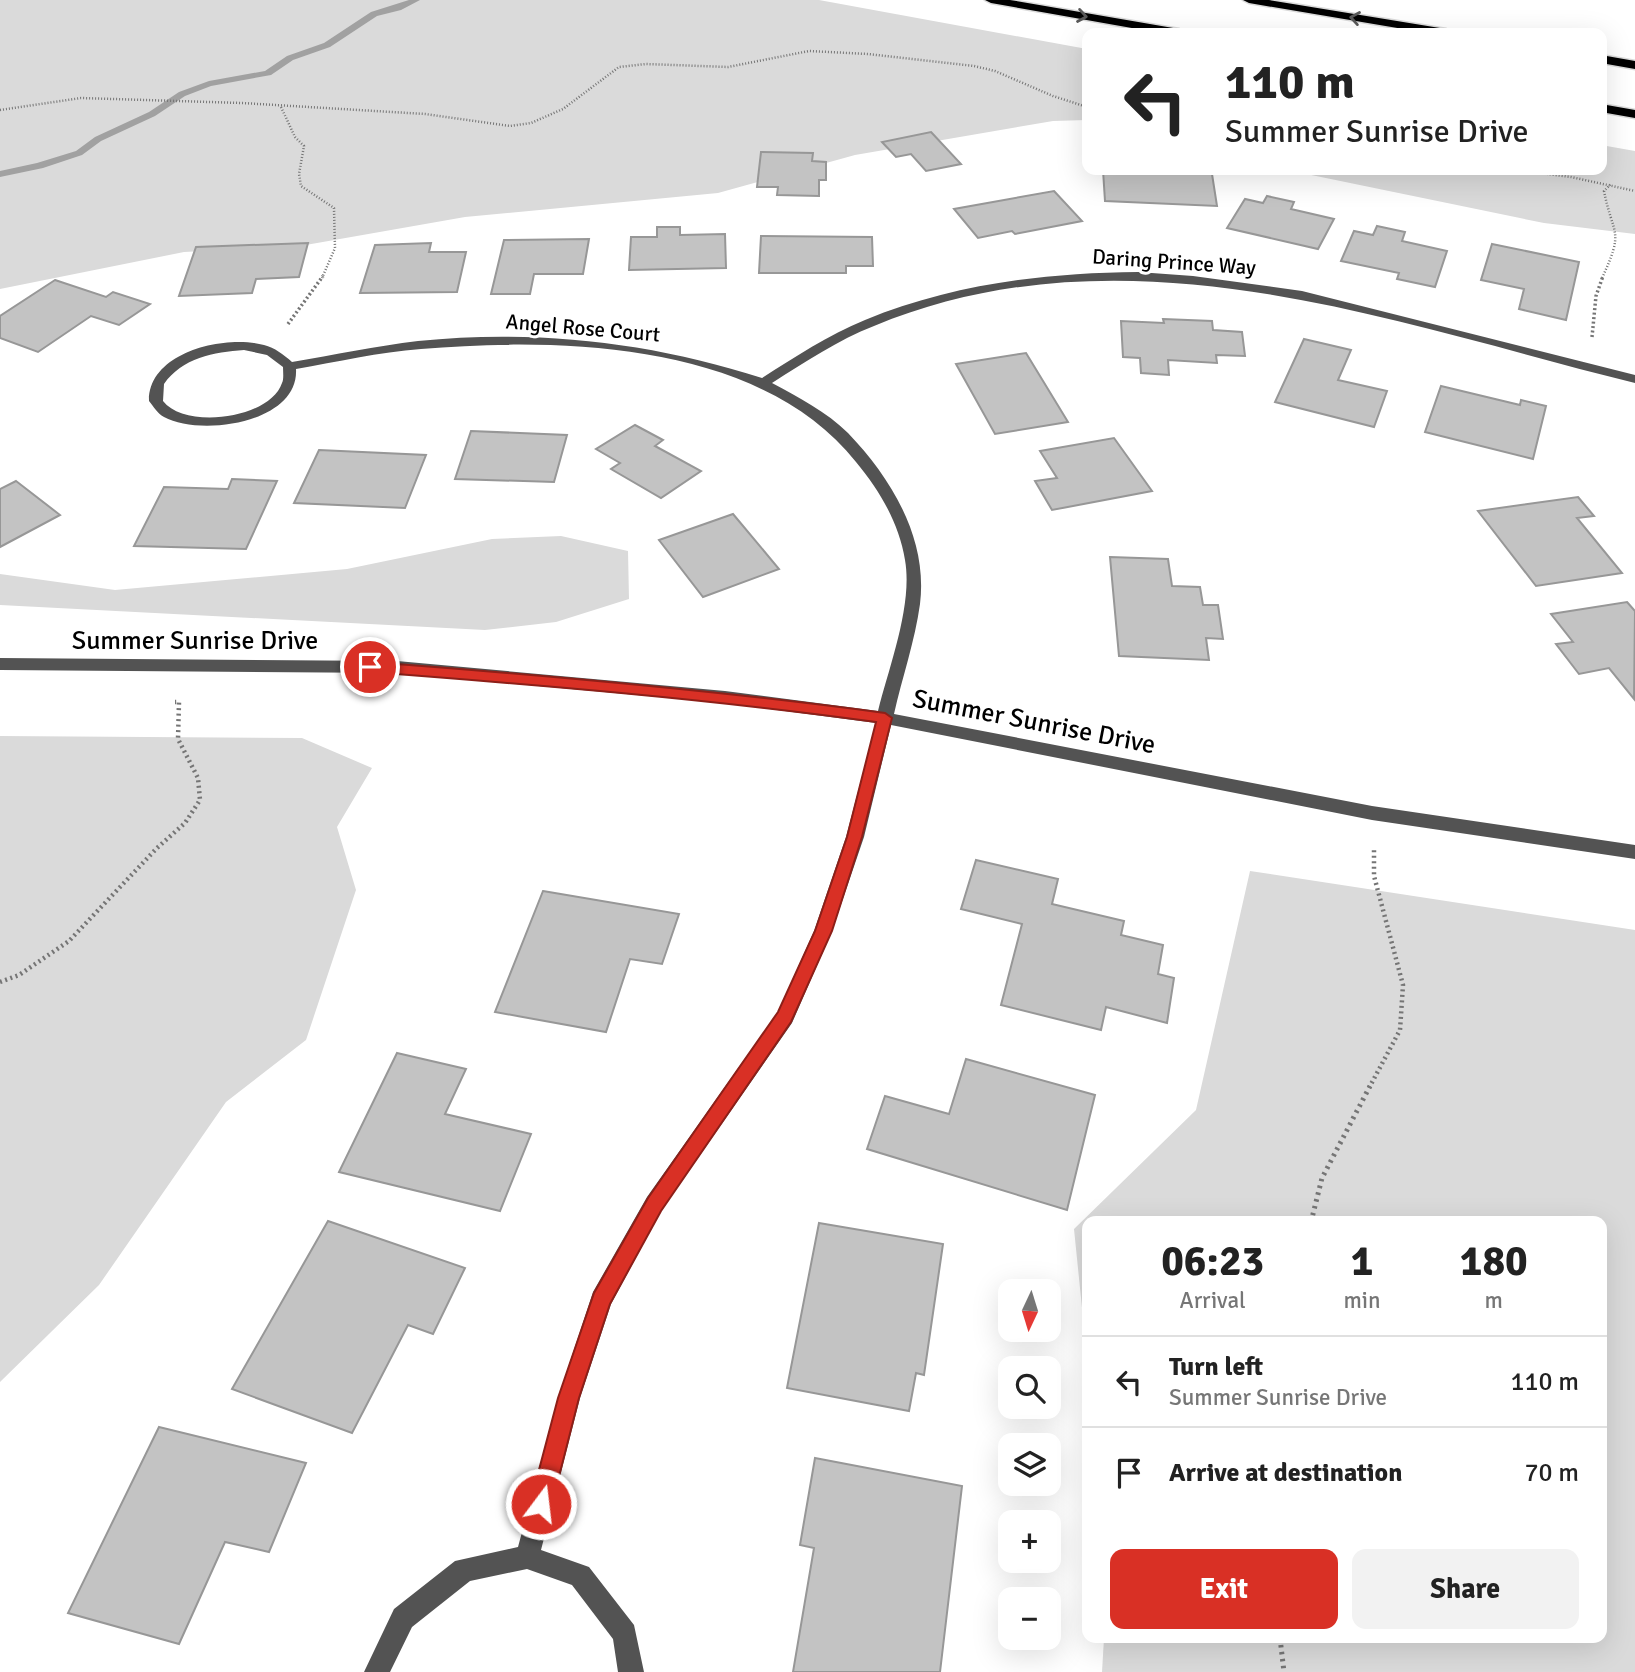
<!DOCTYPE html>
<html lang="en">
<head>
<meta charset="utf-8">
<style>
	:root { --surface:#fff; --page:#f2f2f2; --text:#222; --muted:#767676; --line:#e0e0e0; --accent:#d93025 }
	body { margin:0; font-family:Signika,sans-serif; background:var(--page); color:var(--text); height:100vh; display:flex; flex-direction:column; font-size:26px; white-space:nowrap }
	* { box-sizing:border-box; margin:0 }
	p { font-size:23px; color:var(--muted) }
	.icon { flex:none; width:38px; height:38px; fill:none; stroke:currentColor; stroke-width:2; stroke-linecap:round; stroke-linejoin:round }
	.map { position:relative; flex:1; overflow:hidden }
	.details { position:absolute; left:1082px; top:1216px; width:525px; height:427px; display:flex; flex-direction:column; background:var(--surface); border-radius:14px; box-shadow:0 7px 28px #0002 }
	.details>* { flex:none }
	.hud { position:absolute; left:1082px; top:28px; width:525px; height:147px; border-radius:14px; box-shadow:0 7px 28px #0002; background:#fff; color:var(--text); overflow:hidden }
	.needle { width:46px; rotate:184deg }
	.fabs { position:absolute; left:998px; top:1279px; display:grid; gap:14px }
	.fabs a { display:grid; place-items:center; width:63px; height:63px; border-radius:14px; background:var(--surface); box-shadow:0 7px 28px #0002; font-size:35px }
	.pin { position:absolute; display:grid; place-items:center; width:60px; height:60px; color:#fff; margin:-30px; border:4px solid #fff; border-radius:50%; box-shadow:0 2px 7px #0007 }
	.me { position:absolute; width:77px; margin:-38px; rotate:15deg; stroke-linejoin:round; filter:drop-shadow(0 0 5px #0008) }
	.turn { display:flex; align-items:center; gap:24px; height:147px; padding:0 28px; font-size:32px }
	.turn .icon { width:91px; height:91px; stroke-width:2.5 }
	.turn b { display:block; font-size:49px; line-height:60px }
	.eta { display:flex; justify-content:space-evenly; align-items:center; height:119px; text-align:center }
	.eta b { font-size:42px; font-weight:800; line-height:49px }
	.cta { display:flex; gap:14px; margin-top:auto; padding:14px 28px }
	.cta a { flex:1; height:80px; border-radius:14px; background:var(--accent); color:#fff; font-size:28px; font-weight:800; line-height:80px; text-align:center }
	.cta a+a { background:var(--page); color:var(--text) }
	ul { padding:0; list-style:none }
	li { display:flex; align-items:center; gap:21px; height:91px; padding:0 28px; border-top:2px solid var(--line) }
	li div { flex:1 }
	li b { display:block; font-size:26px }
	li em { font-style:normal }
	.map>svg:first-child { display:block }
	.green { fill:#dadada }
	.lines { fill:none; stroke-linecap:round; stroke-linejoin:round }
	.stream { fill:#a1a1a1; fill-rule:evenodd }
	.building { fill:#c3c3c3; stroke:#979797; stroke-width:2 }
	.highway-casing { stroke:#dbdbdb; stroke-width:3 }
	.path-far3 { stroke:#757575; stroke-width:2.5; stroke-dasharray:1 2; stroke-linecap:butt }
	.path-far2 { stroke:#757575; stroke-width:3.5; stroke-dasharray:2 2.5; stroke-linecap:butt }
	.path-far1 { stroke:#757575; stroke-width:4.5; stroke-dasharray:2 3.5; stroke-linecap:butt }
	.path { stroke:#757575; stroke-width:5; stroke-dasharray:2.5 4.5; stroke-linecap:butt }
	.minor { fill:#535353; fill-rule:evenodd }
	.highway { fill:#000; fill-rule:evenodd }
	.oneway { stroke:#595959 }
	.route { fill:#d93025; stroke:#8d1f18; stroke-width:2 }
	.labels { text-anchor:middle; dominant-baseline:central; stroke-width:6; stroke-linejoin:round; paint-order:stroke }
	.far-street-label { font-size:21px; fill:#000; stroke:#fff }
	.street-label { font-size:26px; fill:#000; stroke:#fff }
</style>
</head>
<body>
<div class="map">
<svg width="1635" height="1672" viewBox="0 0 1635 1672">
	<rect width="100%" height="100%" fill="#fff"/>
	<g class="green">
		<path d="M0 0H819L1087 49V120L1053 121 855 155 718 193 465 217 300 246 184 252 0 289Z"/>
		<path d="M1601 145 1635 151V234L1544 223 1287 170H1601Z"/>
		<path d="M561 536 628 551 629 599 556 622 485 630 0 605V574L115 590 347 569 492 539Z"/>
		<path d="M0 736 302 738 372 768 337 827 356 890 306 1040 226 1102 99 1285 0 1382Z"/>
		<path d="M1250 871 1635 930V1672H1102L1104 1638H1601V1222H1087V1357L1074 1229 1196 1110Z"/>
	</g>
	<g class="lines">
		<path class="stream" d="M409 0H420L401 10 377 16 330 47 293 60 271 75 211 86 185 96 155 116 101 141 82 155 43 168 0 177V171L37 163 76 151 95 137 149 112 179 92 209 81 265 71 287 56 324 43 371 12Z"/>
	</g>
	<g class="building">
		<path d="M931 132 961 164 926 171 911 154 896 157 882 142Z"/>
		<path d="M761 152 813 153 812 161 826 162V180H819V196L777 195 778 187H757Z"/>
		<path d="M1103 170 1212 174 1217 206 1105 201Z"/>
		<path d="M1054 191 1082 221 1015 234 1012 231 978 238 954 209Z"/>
		<path d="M1267 196 1294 202 1291 209 1334 219 1318 249 1227 228 1245 199 1263 203Z"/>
		<path d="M1377 226 1405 232 1402 241 1447 251 1435 287 1397 279 1399 273 1341 261 1354 231 1373 235Z"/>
		<path d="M657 227H680V235L725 234 726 268 629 270 631 237H657Z"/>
		<path d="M761 236 872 237 873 266H846V273H759Z"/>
		<path d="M589 239 583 274H534L530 294H491L504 240Z"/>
		<path d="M308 243 299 277 256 279 252 293 179 296 196 247Z"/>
		<path d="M431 243 429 252H466L457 292 360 293 375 245Z"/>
		<path d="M1492 244 1579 262 1566 320 1519 309 1524 289 1481 280Z"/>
		<path d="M55 280 106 297 113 292 150 304 119 325 91 316 38 352 0 338V316Z"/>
		<path d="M1163 319 1212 321 1213 330 1242 332 1245 356 1216 355 1217 363 1168 360 1169 375 1141 373 1140 358 1123 357 1121 321 1164 323Z"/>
		<path d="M1304 339 1351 350 1338 380 1387 391 1374 427 1275 402Z"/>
		<path d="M1026 353 1068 422 995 434 956 364Z"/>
		<path d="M1441 386 1520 405 1521 400 1546 406 1533 459 1425 432Z"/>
		<path d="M635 425 663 440 655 446 701 471 661 498 611 469 620 463 596 449Z"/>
		<path d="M471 431 567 435 554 482 455 479Z"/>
		<path d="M1114 438 1152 491 1052 510 1035 481 1057 478 1040 451Z"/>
		<path d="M319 450 426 455 405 508 294 503Z"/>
		<path d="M232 479 277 481 246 549 134 546 164 487 228 489Z"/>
		<path d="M16 481 60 515 0 547V489Z"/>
		<path d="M1578 497 1594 516 1577 518 1622 573 1536 586 1478 511Z"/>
		<path d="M733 514 779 569 703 597 659 540Z"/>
		<path d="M1110 557 1168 559 1172 586 1200 587 1203 605H1218L1223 639 1206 638 1209 660 1119 656Z"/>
		<path d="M1627 602 1635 611 1634 699 1609 668 1579 674 1556 644 1573 642 1551 614Z"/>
		<path d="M976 860 1058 879 1052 904 1124 921 1121 935 1163 945 1158 974 1174 978 1167 1023 1106 1007 1101 1030 1001 1005 1022 924 961 909Z"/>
		<path d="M543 891 679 914 662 964 630 959 606 1032 495 1012Z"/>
		<path d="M397 1053 466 1069 445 1114 531 1134 500 1211 339 1172Z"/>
		<path d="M966 1059 1095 1095 1067 1210 867 1149 885 1096 949 1114Z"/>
		<path d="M328 1221 465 1268 433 1334 408 1325 352 1433 232 1389Z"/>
		<path d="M819 1223 943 1244 924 1375 916 1373 909 1411 787 1388Z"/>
		<path d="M159 1427 306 1463 269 1552 225 1542 179 1644 68 1613Z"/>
		<path d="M815 1458 962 1486 940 1672H793L814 1548 800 1545Z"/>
	</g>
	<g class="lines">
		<g class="highway-casing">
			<g id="highway">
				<path d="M985 0H1010L1179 29 1185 33H1160L991 3Z"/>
				<path d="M1243 0H1269L1446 29 1452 33H1427L1249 3Z"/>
				<path d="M1601 55 1635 61V69L1601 63Z"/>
				<path d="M1601 104 1635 110V118L1601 112Z"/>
			</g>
		</g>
		<g class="path-far3">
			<path d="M281 107 295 137 304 146 299 174 301 186 334 208 335 248 322 278"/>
			<path d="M0 110 81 98 242 103 425 114 510 126 531 123 563 109 619 67 646 64 728 67 809 51 868 54 974 66 995 71 1053 96 1087 107"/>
			<path d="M1517 170 1571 177 1635 191"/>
			<path d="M1602 278C1625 229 1613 237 1604 191L1611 184"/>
		</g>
		<g class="path-far2">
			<path d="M288 324 323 276"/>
			<path d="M1592 337 1596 296 1603 276"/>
		</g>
		<g class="path-far1">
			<path d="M0 982 19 975 69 941 157 848 185 823 200 800 198 778 178 739 179 702H175"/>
			<path d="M1369 1088 1400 1030 1403 985 1374 876V848"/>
		</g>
		<g class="path">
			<path d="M1311 1222 1322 1178 1370 1086"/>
			<path d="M1280 1638 1284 1672"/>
		</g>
		<path class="minor" d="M1138 272 1193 276 1302 291 1635 375V383C1386 321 1126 222 874 326 838 340 805 362 772 383 798 397 827 412 848 433 892 479 928 539 920 604 915 641 902 678 894 714L1372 806 1635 845V859L1372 820 891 725 864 837 832 931 792 1023 661 1211 611 1304 580 1398 541 1550 589 1567 634 1625 644 1672H618L613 1639 572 1585 527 1569 470 1581 412 1627 390 1672H364L394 1609 455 1561 518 1547 558 1398 593 1292 647 1197 778 1012 814 931 846 837 876 723 725 703 397 673 0 670V658L397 661 725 691 878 711C889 667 913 605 905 560 899 523 880 491 856 462 761 342 562 337 421 349 379 352 337 362 296 369 299 423 201 437 164 417 157 413 154 407 149 401 148 352 225 334 264 345 275 348 283 354 292 362 334 355 376 346 418 341 534 329 651 342 762 378 795 357 828 335 865 320 953 284 1044 273 1138 272ZM244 350 267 355 283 367C283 372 284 379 282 383 270 419 185 430 163 401L164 384C182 358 214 352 244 350Z"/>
		<use href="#highway" class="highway"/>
	</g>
	<defs><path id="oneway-chevron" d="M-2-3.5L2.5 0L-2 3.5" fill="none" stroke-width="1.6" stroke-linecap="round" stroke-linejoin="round" transform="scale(1.75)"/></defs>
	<g class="oneway">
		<use href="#oneway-chevron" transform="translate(1082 16) rotate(10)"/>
		<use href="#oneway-chevron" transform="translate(1355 18) rotate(-170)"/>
	</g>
	<path class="route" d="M370 662C543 675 714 690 885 713L892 718 862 837 832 931 791 1022 661 1211 610 1304 579 1398 552 1504 548 1511 541 1515 533 1511 530 1504 558 1398 594 1293 648 1198 778 1012 815 931 847 837 876 722C708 699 540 685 370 672L363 667Z"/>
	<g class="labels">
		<g class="far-street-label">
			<text transform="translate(1174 262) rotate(4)">Daring Prince Way</text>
			<text transform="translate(583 328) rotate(5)">Angel Rose Court</text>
		</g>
		<g class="street-label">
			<text x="195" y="641">Summer Sunrise Drive</text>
			<text transform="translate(1034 722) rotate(11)">Summer Sunrise Drive</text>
		</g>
	</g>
</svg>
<div class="fabs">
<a><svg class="needle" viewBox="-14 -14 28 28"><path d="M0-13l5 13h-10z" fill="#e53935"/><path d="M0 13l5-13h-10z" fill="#767676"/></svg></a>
<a><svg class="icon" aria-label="search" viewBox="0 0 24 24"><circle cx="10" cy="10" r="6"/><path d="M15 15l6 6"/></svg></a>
<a><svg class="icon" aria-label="layers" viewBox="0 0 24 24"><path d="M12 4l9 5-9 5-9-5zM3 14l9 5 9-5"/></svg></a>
<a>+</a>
<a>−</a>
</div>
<div class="pin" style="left:370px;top:667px;background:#d93025"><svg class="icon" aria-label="arrive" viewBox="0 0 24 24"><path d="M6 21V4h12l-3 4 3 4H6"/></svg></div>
<svg class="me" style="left:541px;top:1504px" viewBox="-20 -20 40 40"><circle r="17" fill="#d93025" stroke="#fff" stroke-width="3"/><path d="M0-11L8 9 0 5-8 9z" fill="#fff"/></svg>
<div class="hud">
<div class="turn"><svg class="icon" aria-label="left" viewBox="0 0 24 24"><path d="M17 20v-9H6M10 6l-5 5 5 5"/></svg><div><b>110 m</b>Summer Sunrise Drive</div></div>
</div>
<section class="details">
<div class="eta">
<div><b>06:23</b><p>Arrival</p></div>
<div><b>1</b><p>min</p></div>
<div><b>180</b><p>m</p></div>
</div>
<ul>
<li><svg class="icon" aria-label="left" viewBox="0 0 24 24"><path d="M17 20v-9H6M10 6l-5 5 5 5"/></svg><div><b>Turn left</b><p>Summer Sunrise Drive</p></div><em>110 m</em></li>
<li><svg class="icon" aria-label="arrive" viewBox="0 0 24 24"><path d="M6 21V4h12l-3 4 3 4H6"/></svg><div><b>Arrive at destination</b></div><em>70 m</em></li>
</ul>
<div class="cta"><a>Exit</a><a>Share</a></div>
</section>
</div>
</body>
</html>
